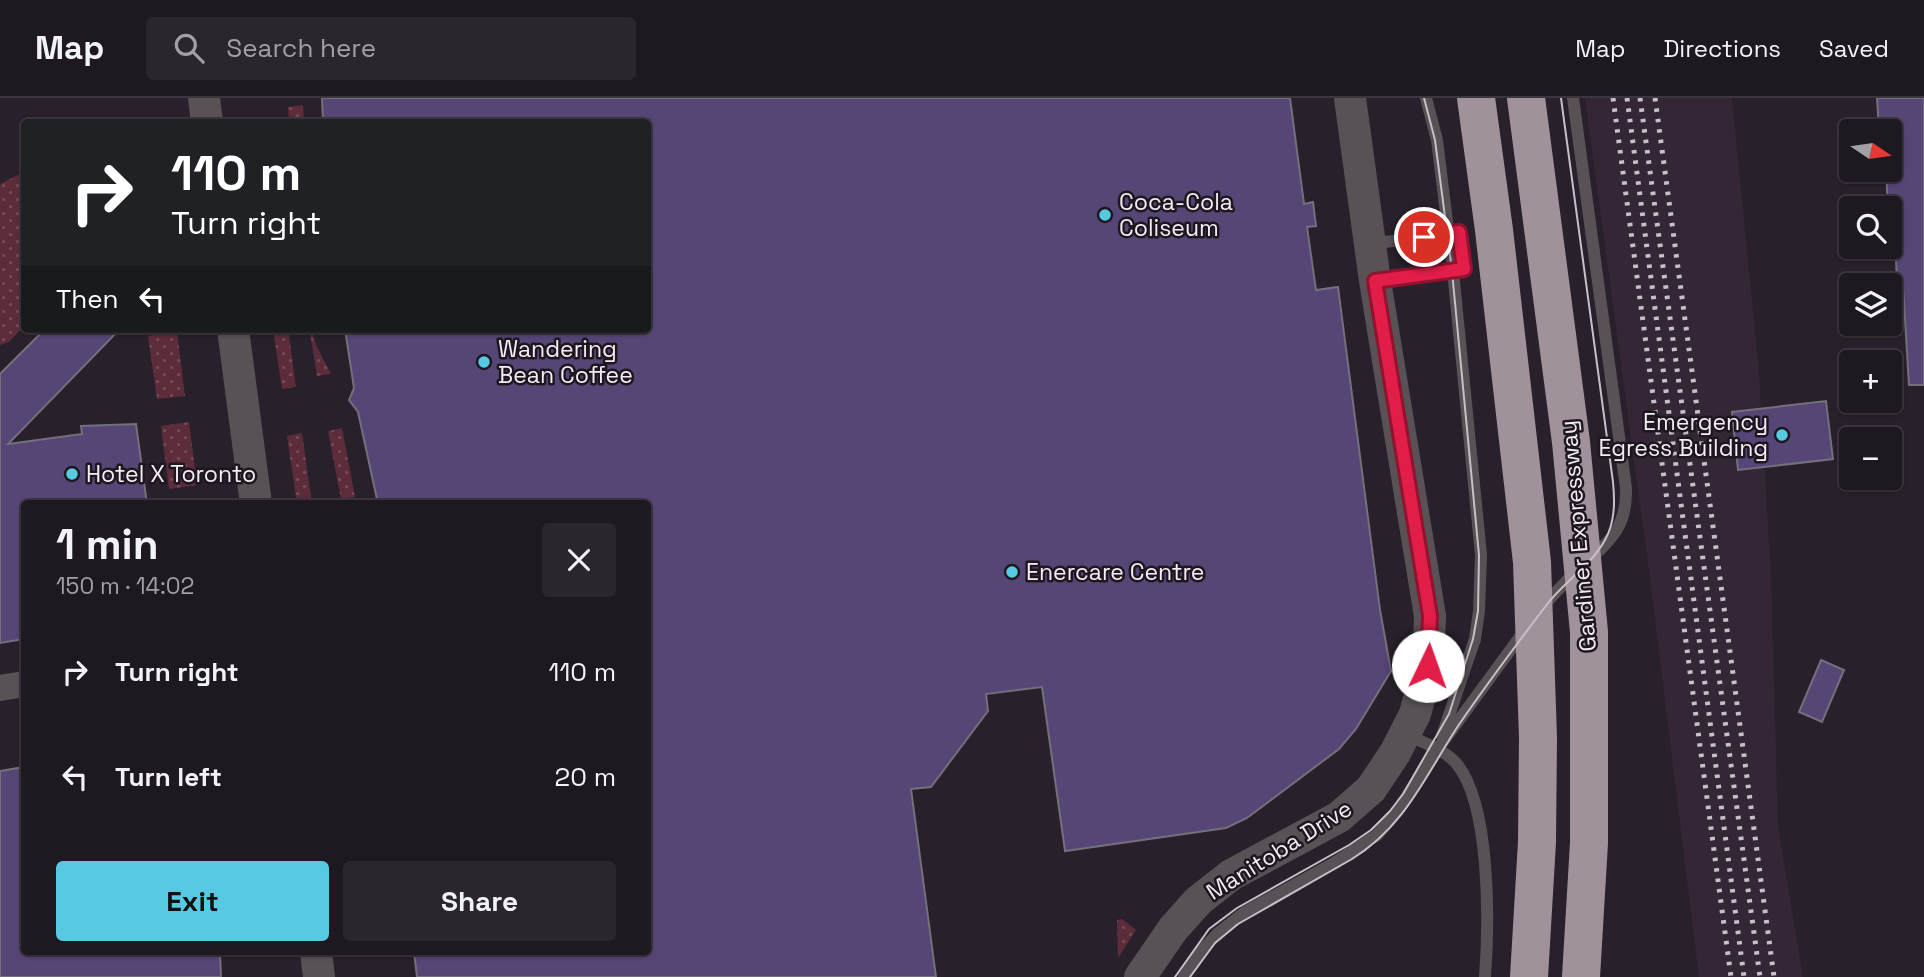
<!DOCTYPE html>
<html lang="en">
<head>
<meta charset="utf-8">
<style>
	:root { --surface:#1e1820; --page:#2b252d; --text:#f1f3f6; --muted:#a1a0a5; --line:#3c373e; --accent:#57c9e2 }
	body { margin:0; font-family:"Space Grotesk",sans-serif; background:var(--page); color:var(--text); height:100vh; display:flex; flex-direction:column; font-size:26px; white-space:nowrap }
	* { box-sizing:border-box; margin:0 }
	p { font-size:23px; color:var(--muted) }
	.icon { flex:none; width:38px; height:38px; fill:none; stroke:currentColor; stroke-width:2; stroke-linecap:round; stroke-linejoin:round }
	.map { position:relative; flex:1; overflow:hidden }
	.panel { position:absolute; left:21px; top:402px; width:630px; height:455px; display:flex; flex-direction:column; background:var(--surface); border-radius:7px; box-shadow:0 2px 5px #0004,0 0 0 2px var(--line) }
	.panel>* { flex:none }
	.banner { position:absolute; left:21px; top:21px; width:630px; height:214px; border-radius:7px; box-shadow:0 2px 5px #0004,0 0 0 2px var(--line); background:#202124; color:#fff; overflow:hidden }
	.needle { width:46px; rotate:103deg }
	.controls { position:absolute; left:1839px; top:21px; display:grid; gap:14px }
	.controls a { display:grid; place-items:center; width:63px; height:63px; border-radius:7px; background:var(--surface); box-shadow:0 2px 5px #0004,0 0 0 2px var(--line); font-size:35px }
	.pin { position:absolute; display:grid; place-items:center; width:60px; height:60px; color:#fff; margin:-30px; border:4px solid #fff; border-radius:50%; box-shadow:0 2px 7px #0007 }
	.me { position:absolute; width:77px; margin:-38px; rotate:3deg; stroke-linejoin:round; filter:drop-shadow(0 0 5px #0008) }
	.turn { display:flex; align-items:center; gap:24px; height:147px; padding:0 35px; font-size:32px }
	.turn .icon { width:91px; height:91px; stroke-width:2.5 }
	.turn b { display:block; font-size:49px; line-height:60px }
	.then { display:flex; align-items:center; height:66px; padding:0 35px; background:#0003; gap:14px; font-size:26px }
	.round { display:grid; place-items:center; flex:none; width:74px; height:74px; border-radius:7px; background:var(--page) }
	.summary { display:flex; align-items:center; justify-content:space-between; height:119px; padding:0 35px }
	h1 { font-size:42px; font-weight:600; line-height:52px }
	.button { display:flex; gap:14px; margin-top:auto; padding:14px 35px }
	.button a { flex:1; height:80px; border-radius:7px; background:var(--accent); color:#111; font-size:28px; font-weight:600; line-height:80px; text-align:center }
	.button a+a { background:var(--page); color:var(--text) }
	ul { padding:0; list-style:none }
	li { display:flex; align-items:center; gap:21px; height:105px; padding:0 35px }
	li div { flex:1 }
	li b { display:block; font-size:26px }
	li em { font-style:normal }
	header { display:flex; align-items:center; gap:42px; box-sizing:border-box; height:98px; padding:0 35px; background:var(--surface); border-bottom:2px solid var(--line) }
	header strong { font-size:33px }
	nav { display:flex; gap:38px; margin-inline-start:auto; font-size:24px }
	.search { width:490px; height:63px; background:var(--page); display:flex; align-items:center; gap:18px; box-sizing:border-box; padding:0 24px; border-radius:7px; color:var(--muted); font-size:26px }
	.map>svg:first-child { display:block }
	.built { fill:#332736 }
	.grass { fill:url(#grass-dots) }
	.building { fill:#564676; stroke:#736f7d; stroke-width:2 }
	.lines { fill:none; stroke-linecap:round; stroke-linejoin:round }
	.service { stroke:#585256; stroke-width:12 }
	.minor { stroke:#585256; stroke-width:26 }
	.tertiary { stroke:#585256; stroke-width:32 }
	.motorway { stroke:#a0929b; stroke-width:38 }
	.tram { stroke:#c6c0c8; stroke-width:2 }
	.rail { stroke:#c6c0c8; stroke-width:5; stroke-dasharray:3.5 7; stroke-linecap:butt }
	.route-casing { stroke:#92132f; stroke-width:18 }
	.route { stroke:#e11d48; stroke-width:12 }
	.poi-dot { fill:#57c9e2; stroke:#1e1720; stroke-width:2.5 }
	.labels { text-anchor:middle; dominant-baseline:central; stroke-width:5; stroke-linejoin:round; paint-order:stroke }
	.poi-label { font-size:23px; fill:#f2ecf3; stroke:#1e1720; text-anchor:start }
	.street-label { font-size:23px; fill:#f2ecf3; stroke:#1e1720 }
</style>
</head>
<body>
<header>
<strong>Map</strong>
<div class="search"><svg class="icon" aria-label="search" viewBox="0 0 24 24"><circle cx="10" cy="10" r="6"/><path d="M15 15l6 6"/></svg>Search here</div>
<nav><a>Map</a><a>Directions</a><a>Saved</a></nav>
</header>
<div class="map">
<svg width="1924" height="879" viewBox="0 0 1924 879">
	<defs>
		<pattern id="grass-dots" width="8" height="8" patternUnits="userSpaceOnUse" patternTransform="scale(1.75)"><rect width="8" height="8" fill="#5d2c3b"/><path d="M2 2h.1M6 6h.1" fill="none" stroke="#754b58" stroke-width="1.8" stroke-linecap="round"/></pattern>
	</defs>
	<rect width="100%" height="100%" fill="#28202a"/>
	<path class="built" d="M1585 0H1732L1759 274 1771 477 1778 729 1803 879H1699L1649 473Z"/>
	<g class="grass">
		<path d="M303 7 304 24H289L288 9Z"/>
		<path d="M24 74V228L9 244 0 247V86Z"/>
		<path d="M273 231H288L296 289 282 291Z"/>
		<path d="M177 234 185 298 157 301 148 238Z"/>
		<path d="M310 234H312L317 249 331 276 317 278Z"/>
		<path d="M189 324 197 387 169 391 161 328Z"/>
		<path d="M342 330 355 399 341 401 328 333Z"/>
		<path d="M302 335 312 406H297L287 338Z"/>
		<path d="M1122 821 1136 832 1118 860 1117 822Z"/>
	</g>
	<g class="building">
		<path d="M322 0H1290L1304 106 1313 104 1316 128 1307 129 1316 192 1338 189 1380 512 1391 573 1356 631 1339 651 1247 720 1226 730 1065 753 1042 589 986 596 988 613 931 689 911 691 936 879H417L414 854H648V406H378L358 314 349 302 354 290 345 231H648V24H323Z"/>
		<path d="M1877 0H1924V287H1909L1903 188H1897L1895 132 1890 133V110H1888L1886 72H1890V33H1879Z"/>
		<path d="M45 231H120L8 346 82 336 81 328 136 326 147 406H24V541L0 545V276Z"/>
		<path d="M1826 303 1833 361 1738 372 1732 314Z"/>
		<path d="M1821 562 1844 572 1822 624 1799 614Z"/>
		<path d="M24 669V854H220L221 879H0V673Z"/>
	</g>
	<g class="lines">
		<g class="service">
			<path d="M1426 0 1437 42 1453 173 1481 457 1479 513 1475 541 1442 638"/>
			<path d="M1573 0 1626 390C1627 425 1614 440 1589 462"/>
			<path d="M1371 146 1459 134 1464 171 1376 183"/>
			<path d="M1542 509 1575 474"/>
			<path d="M1405 636C1421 644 1444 651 1456 665 1491 706 1489 826 1485 879"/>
			<path d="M1184 879 1200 854 1217 836 1245 814 1334 765 1377 737 1396 715 1437 652 1525 532"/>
		</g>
		<path class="minor" d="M0 590 24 586"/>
		<g class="tertiary">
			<path d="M204 0 207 24"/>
			<path d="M233 231 256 406"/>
			<path d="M316 854 319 879"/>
			<path d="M1140 879 1173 831 1198 803 1231 777 1339 719 1371 691 1395 655 1415 616 1428 568 1430 518 1375 183 1350 0"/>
		</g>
		<g class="motorway">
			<path d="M1476 0 1494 132 1532 464 1538 640 1537 744 1529 879"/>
			<path d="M1526 0 1571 344 1589 534V745L1581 879"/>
		</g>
		<g class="tram">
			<path d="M1175 879 1209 831 1237 810 1349 747 1371 732 1390 713 1403 696 1449 616 1473 541 1478 513 1479 457 1452 173 1435 42 1424 0"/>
			<path d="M1190 879 1215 845 1238 826 1352 761C1406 728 1426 676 1460 625 1487 586 1516 547 1545 509 1563 484 1590 469 1605 442 1615 424 1615 404 1613 384L1561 0"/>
		</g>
		<g class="rail">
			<path d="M1613 0 1731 879"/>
			<path d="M1627 0 1744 879"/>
			<path d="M1640 0 1760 879"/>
			<path d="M1655 0 1774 879"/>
		</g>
	</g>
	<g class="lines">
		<g class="route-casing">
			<path id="route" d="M1424 139 1459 134 1464 171 1375 183 1430 518 1428 568"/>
		</g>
		<use href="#route" class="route"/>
	</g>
	<g class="poi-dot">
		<circle cx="1105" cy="117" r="7"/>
		<circle cx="484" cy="264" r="7"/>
		<circle cx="1782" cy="337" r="7"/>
		<circle cx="72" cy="376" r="7"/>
		<circle cx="1012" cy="474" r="7"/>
	</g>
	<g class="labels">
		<g class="poi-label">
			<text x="1119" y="104">Coca-Cola<tspan x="1119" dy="26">Coliseum</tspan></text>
			<text x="498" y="251">Wandering<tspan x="498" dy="26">Bean Coffee</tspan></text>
			<text x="1768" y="324" text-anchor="end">Emergency<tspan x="1768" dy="26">Egress Building</tspan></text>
			<text x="86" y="376">Hotel X Toronto</text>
			<text x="1026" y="474">Enercare Centre</text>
		</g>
		<g class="street-label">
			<text transform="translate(1578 438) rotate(-95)">Gardiner Expressway</text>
			<text transform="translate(1279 752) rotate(-32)">Manitoba Drive</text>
		</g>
	</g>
</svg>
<div class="controls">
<a><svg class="needle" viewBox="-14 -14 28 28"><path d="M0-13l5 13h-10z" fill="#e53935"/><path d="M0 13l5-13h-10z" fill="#a1a0a5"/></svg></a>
<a><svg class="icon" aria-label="search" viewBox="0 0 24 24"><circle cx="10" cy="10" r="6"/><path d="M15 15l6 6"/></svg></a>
<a><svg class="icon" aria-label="layers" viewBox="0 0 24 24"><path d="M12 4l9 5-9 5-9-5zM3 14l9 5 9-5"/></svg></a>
<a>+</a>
<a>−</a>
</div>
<div class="pin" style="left:1424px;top:139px;background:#d93025"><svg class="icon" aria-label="arrive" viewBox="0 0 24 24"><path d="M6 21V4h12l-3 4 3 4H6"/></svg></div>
<svg class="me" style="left:1428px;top:568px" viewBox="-20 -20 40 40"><circle r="19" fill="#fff"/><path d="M0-13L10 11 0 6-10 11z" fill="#e11d48"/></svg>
<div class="banner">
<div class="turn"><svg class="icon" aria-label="right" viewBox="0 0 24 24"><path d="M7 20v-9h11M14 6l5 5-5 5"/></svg><div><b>110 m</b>Turn right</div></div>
<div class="then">Then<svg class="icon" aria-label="left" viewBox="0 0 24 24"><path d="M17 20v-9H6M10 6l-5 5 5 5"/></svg></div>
</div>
<section class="panel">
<div class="summary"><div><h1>1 min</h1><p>150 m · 14:02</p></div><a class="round"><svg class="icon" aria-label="close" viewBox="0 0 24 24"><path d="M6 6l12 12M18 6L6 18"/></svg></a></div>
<ul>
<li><svg class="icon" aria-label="right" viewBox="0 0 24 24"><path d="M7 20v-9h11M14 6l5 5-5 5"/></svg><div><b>Turn right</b></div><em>110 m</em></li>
<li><svg class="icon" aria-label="left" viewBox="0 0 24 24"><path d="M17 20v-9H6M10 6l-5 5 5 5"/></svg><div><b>Turn left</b></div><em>20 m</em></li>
</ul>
<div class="button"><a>Exit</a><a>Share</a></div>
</section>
</div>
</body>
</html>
